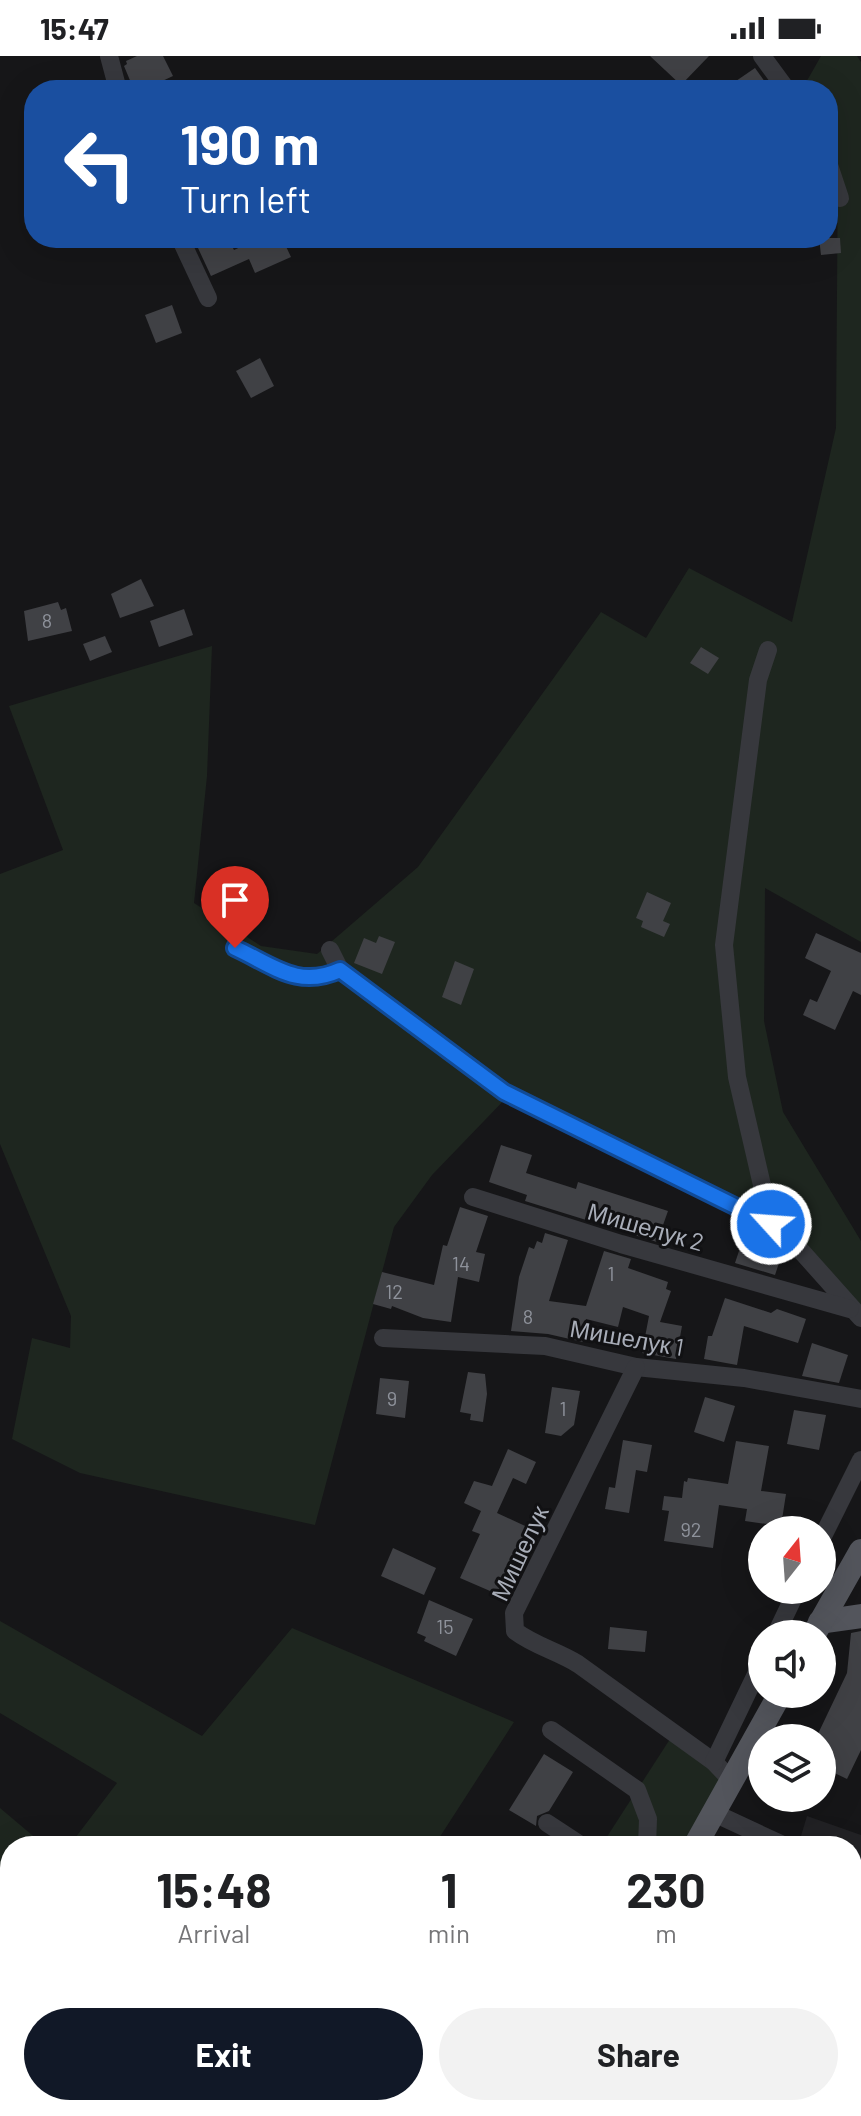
<!DOCTYPE html>
<html lang="en">
<head>
<meta charset="utf-8">
<style>
	:root { --surface:#fff; --page:#f2f2f2; --text:#202124; --muted:#757577; --accent:#111827 }
	body { margin:0; font-family:Barlow,sans-serif; background:var(--page); color:var(--text); height:100vh; display:flex; flex-direction:column; font-size:30px; white-space:nowrap }
	* { box-sizing:border-box; margin:0 }
	p { font-size:26px; color:var(--muted) }
	.icon { flex:none; width:44px; height:44px; fill:none; stroke:currentColor; stroke-width:2; stroke-linecap:round; stroke-linejoin:round }
	.map { position:relative; flex:1; overflow:hidden }
	.panel { position:absolute; left:0px; top:1780px; width:862px; height:280px; display:flex; flex-direction:column; background:var(--surface); border-radius:32px 32px 0 0; box-shadow:0 8px 32px #0002 }
	.panel>* { flex:none }
	.hud { position:absolute; left:24px; top:24px; width:814px; height:168px; border-radius:32px; box-shadow:0 8px 32px #0002; background:#1a4fa0; color:#fff; overflow:hidden }
	.needle { width:52px; rotate:17deg }
	.controls { position:absolute; left:748px; top:1460px; display:grid; gap:16px }
	.controls a { display:grid; place-items:center; width:88px; height:88px; border-radius:50%; background:var(--surface); box-shadow:0 8px 32px #0002; font-size:40px }
	.pin { position:absolute; display:grid; place-items:center; width:68px; height:68px; color:#fff; margin:-82px -34px; border-radius:50% 50% 50% 0; rotate:-45deg; box-shadow:0 0 8px #0007 }
	.pin .icon { rotate:45deg }
	.me { position:absolute; width:88px; margin:-44px; rotate:296deg; stroke-linejoin:round; filter:drop-shadow(0 0 6px #0008) }
	.turn { display:flex; align-items:center; gap:28px; height:168px; padding:0 24px; font-size:36px }
	.turn .icon { width:104px; height:104px; stroke-width:2.5 }
	.turn b { display:block; font-size:56px; line-height:68px }
	.eta { display:flex; justify-content:space-evenly; align-items:center; height:136px; text-align:center }
	.eta b { font-size:48px; font-weight:700; line-height:56px }
	.action { display:flex; gap:16px; margin-top:auto; padding:16px 24px }
	.action a { flex:1; height:92px; border-radius:48px; background:var(--accent); color:#fff; font-size:32px; font-weight:700; line-height:92px; text-align:center }
	.action a+a { background:var(--page); color:var(--text) }
	.status { display:flex; justify-content:space-between; align-items:center; height:56px; padding:0 40px; background:var(--surface); direction:ltr }
	.status svg { height:22px; fill:currentColor }
	.map>svg:first-child { display:block }
	.built { fill:#222225 }
	.green { fill:#1e261f }
	.building { fill:#404145 }
	.lines { fill:none; stroke-linecap:round; stroke-linejoin:round }
	.minor { stroke:#37383d; stroke-width:18 }
	.major { stroke:#53555c; stroke-width:24 }
	.route-casing { stroke:#114b97; stroke-width:20 }
	.route { stroke:#1a73e8; stroke-width:14 }
	.labels { text-anchor:middle; dominant-baseline:central; stroke-width:6; stroke-linejoin:round; paint-order:stroke }
	.number-label { font-size:20px; fill:#8e929b }
	.street-label { font-size:24px; fill:#a8adb8; stroke:#111113 }
</style>
</head>
<body>
<div class="status"><b>15:47</b><svg viewBox="0 0 49 12"><path d="M0 12V9h3v3zM5 12V6h3v6zM10 12V3h3v9zM15 12V0h3v12zM26 1h20v11H26zM47 4h2v5h-2z"/></svg></div>
<div class="map">
<svg width="861" height="2060" viewBox="0 0 861 2060">
	<rect width="100%" height="100%" fill="#161618"/>
	<path class="built" d="M807 1760 861 1779V2060H708L712 2050H852V1790H798Z"/>
	<g class="green">
		<path d="M821 0H857L861 6V886L765 832 764 965 783 1056 861 1185V1258L774 1170 510 1038 432 1119 394 1171 315 1469 80 1417 12 1383 32 1282 70 1292 71 1260 0 1088V818L63 794 9 650 212 590 207 720 194 847 261 890 317 898 418 811 601 556 646 582 689 512 792 566 836 372 838 98 828 77V34H806L804 30Z"/>
		<path d="M0 1565 202 1680 292 1572 514 1666 434 1790H69L117 1727 0 1657Z"/>
		<path d="M672 1680 713 1713 727 1736 696 1790H601Z"/>
		<path d="M0 1752 45 1790H10V1942L0 1935Z"/>
		<path d="M159 2050H238L249 2060H172Z"/>
		<path d="M532 2050H647L643 2060H524Z"/>
	</g>
	<g class="building">
		<path d="M137 0H163L173 20 143 34H134L124 10 127 8 126 5Z"/>
		<path d="M650 0H709L681 29Z"/>
		<path d="M755 12 771 34H742L736 25Z"/>
		<path d="M218 182H228L234 194 260 182H282L291 201 255 217 249 203 211 220 198 192Z"/>
		<path d="M819 182H840L841 197 821 199Z"/>
		<path d="M172 249 182 277 156 287 145 259Z"/>
		<path d="M260 302 274 330 251 342 236 315Z"/>
		<path d="M141 523 154 550 120 562 111 538Z"/>
		<path d="M58 546 61 554 66 552 72 575 28 585 24 555Z"/>
		<path d="M184 553 193 579 159 591 150 565Z"/>
		<path d="M105 580 112 596 90 605 83 588Z"/>
		<path d="M701 591 719 602 708 618 690 607Z"/>
		<path d="M647 836 671 847 663 865 670 868 664 881 641 871 643 865 636 862Z"/>
		<path d="M816 877 861 897V939L853 935 835 974 803 959 810 943 817 946 831 915 805 902Z"/>
		<path d="M379 880 395 886 382 918 354 907 364 882 376 887Z"/>
		<path d="M455 905 474 913 461 949 442 941Z"/>
		<path d="M501 1089 532 1099 526 1117 576 1133 578 1126 668 1155 657 1186 525 1145 527 1139 489 1126Z"/>
		<path d="M460 1151 488 1160 476 1196 485 1198 479 1226 458 1221 451 1266 423 1262 392 1250 391 1253 373 1248 382 1216 434 1229 443 1189 447 1190Z"/>
		<path d="M545 1177 568 1184 549 1245 586 1250 604 1195 631 1203 628 1212 668 1226 666 1233 671 1235 660 1266 682 1270 676 1303 642 1297 649 1260 623 1251 618 1271 586 1263 583 1286 548 1278 511 1275 519 1221 529 1191 534 1193 537 1185 542 1187Z"/>
		<path d="M745 1177 773 1186 783 1195 775 1219 735 1207Z"/>
		<path d="M725 1242 771 1257 777 1253 806 1263 798 1287 744 1270 737 1309 704 1303 708 1280H712Z"/>
		<path d="M812 1287 848 1299 839 1327 802 1320Z"/>
		<path d="M468 1316 485 1318 487 1338 483 1366 470 1364 471 1358 460 1356Z"/>
		<path d="M380 1322 409 1325 405 1362 376 1358Z"/>
		<path d="M552 1331 580 1335 574 1369 561 1380 545 1377Z"/>
		<path d="M705 1341 735 1350 724 1386 694 1376Z"/>
		<path d="M794 1354 826 1359 819 1394 787 1388Z"/>
		<path d="M623 1384 652 1389 647 1416 636 1414 629 1457 605 1453 609 1431 615 1432Z"/>
		<path d="M736 1385 769 1390 761 1435 786 1438 781 1470 745 1465 747 1453 719 1449 713 1492 664 1485 669 1455 662 1454 664 1440 682 1442 684 1425 687 1426 688 1422 728 1428Z"/>
		<path d="M508 1393 536 1406 526 1428 513 1422 497 1457 536 1475 529 1491 520 1488 497 1538 460 1522 480 1478 472 1475 481 1455 464 1447 474 1425 492 1430Z"/>
		<path d="M393 1492 436 1512 424 1539 381 1520Z"/>
		<path d="M429 1544 473 1563 456 1600 424 1585 426 1581 417 1577Z"/>
		<path d="M610 1571 647 1575 645 1596 608 1593Z"/>
		<path d="M861 1575V1694L847 1723 822 1711V1682H816L847 1617 851 1577Z"/>
		<path d="M544 1698 573 1716 549 1755 537 1760 536 1770 509 1754Z"/>
	</g>
	<g class="lines">
		<g class="minor">
			<path d="M109 0 118 34"/>
			<path d="M762 0 787 34"/>
			<path d="M828 106 840 142"/>
			<path d="M180 182 208 242"/>
			<path d="M768 594 758 624 724 889 737 1021 771 1168"/>
			<path d="M235 892C274 910 298 933 340 914"/>
			<path d="M330 894 340 914 504 1036 771 1168 803 1197 861 1262"/>
			<path d="M473 1141 621 1188 850 1253"/>
			<path d="M383 1282 545 1290 636 1311 744 1322 861 1343"/>
			<path d="M636 1311 514 1557 515 1575C535 1590 557 1595 578 1608L714 1706 732 1725"/>
			<path d="M822 1482 861 1404"/>
			<path d="M776 1578 797 1534"/>
			<path d="M551 1674 637 1734 648 1763 647 1790"/>
			<path d="M714 1706 762 1606"/>
			<path d="M714 1757 785 1790"/>
			<path d="M547 1767 582 1790"/>
			<path d="M852 1824V1832"/>
			<path d="M852 1882 861 1888"/>
			<path d="M0 1945 10 1952"/>
			<path d="M142 2050 156 2060"/>
			<path d="M692 2060 696 2050"/>
		</g>
		<g class="major">
			<path d="M820 1566 861 1560"/>
			<path d="M814 1578 861 1495"/>
			<path d="M695 1790 780 1638"/>
			<path d="M496 2060 507 2050"/>
		</g>
	</g>
	<g class="lines">
		<g class="route-casing">
			<path id="route" d="M235 892C274 910 298 933 340 914L504 1036 771 1168"/>
		</g>
		<use href="#route" class="route"/>
	</g>
	<g class="labels">
		<g class="number-label">
			<text x="47" y="564">8</text>
			<text x="461" y="1207">14</text>
			<text x="611" y="1217">1</text>
			<text x="394" y="1235">12</text>
			<text x="528" y="1260">8</text>
			<text x="392" y="1342">9</text>
			<text x="563" y="1352">1</text>
			<text x="691" y="1473">92</text>
			<text x="445" y="1570">15</text>
		</g>
		<g class="street-label">
			<text transform="translate(646 1170) rotate(16)">Мишелук 2</text>
			<text transform="translate(627 1281) rotate(10)">Мишелук 1</text>
			<text transform="translate(519 1497) rotate(-65)">Мишелук</text>
		</g>
	</g>
</svg>
<div class="controls">
<a><svg class="needle" viewBox="-14 -14 28 28"><path d="M0-13l5 13h-10z" fill="#e53935"/><path d="M0 13l5-13h-10z" fill="#757577"/></svg></a>
<a><svg class="icon" aria-label="sound" viewBox="0 0 24 24"><path d="M4 9h4l5-4v14l-5-4H4zM17 9q2 3 0 6"/></svg></a>
<a><svg class="icon" aria-label="layers" viewBox="0 0 24 24"><path d="M12 4l9 5-9 5-9-5zM3 14l9 5 9-5"/></svg></a>
</div>
<div class="pin" style="left:235px;top:892px;background:#d93025"><svg class="icon" aria-label="arrive" viewBox="0 0 24 24"><path d="M6 21V4h12l-3 4 3 4H6"/></svg></div>
<svg class="me" style="left:771px;top:1168px" viewBox="-20 -20 40 40"><circle r="17" fill="#1a73e8" stroke="#fff" stroke-width="3"/><path d="M0-11L8 9 0 5-8 9z" fill="#fff"/></svg>
<div class="hud">
<div class="turn"><svg class="icon" aria-label="left" viewBox="0 0 24 24"><path d="M17 20v-9H6M10 6l-5 5 5 5"/></svg><div><b>190 m</b>Turn left</div></div>
</div>
<section class="panel">
<div class="eta">
<div><b>15:48</b><p>Arrival</p></div>
<div><b>1</b><p>min</p></div>
<div><b>230</b><p>m</p></div>
</div>
<div class="action"><a>Exit</a><a>Share</a></div>
</section>
</div>
</body>
</html>
